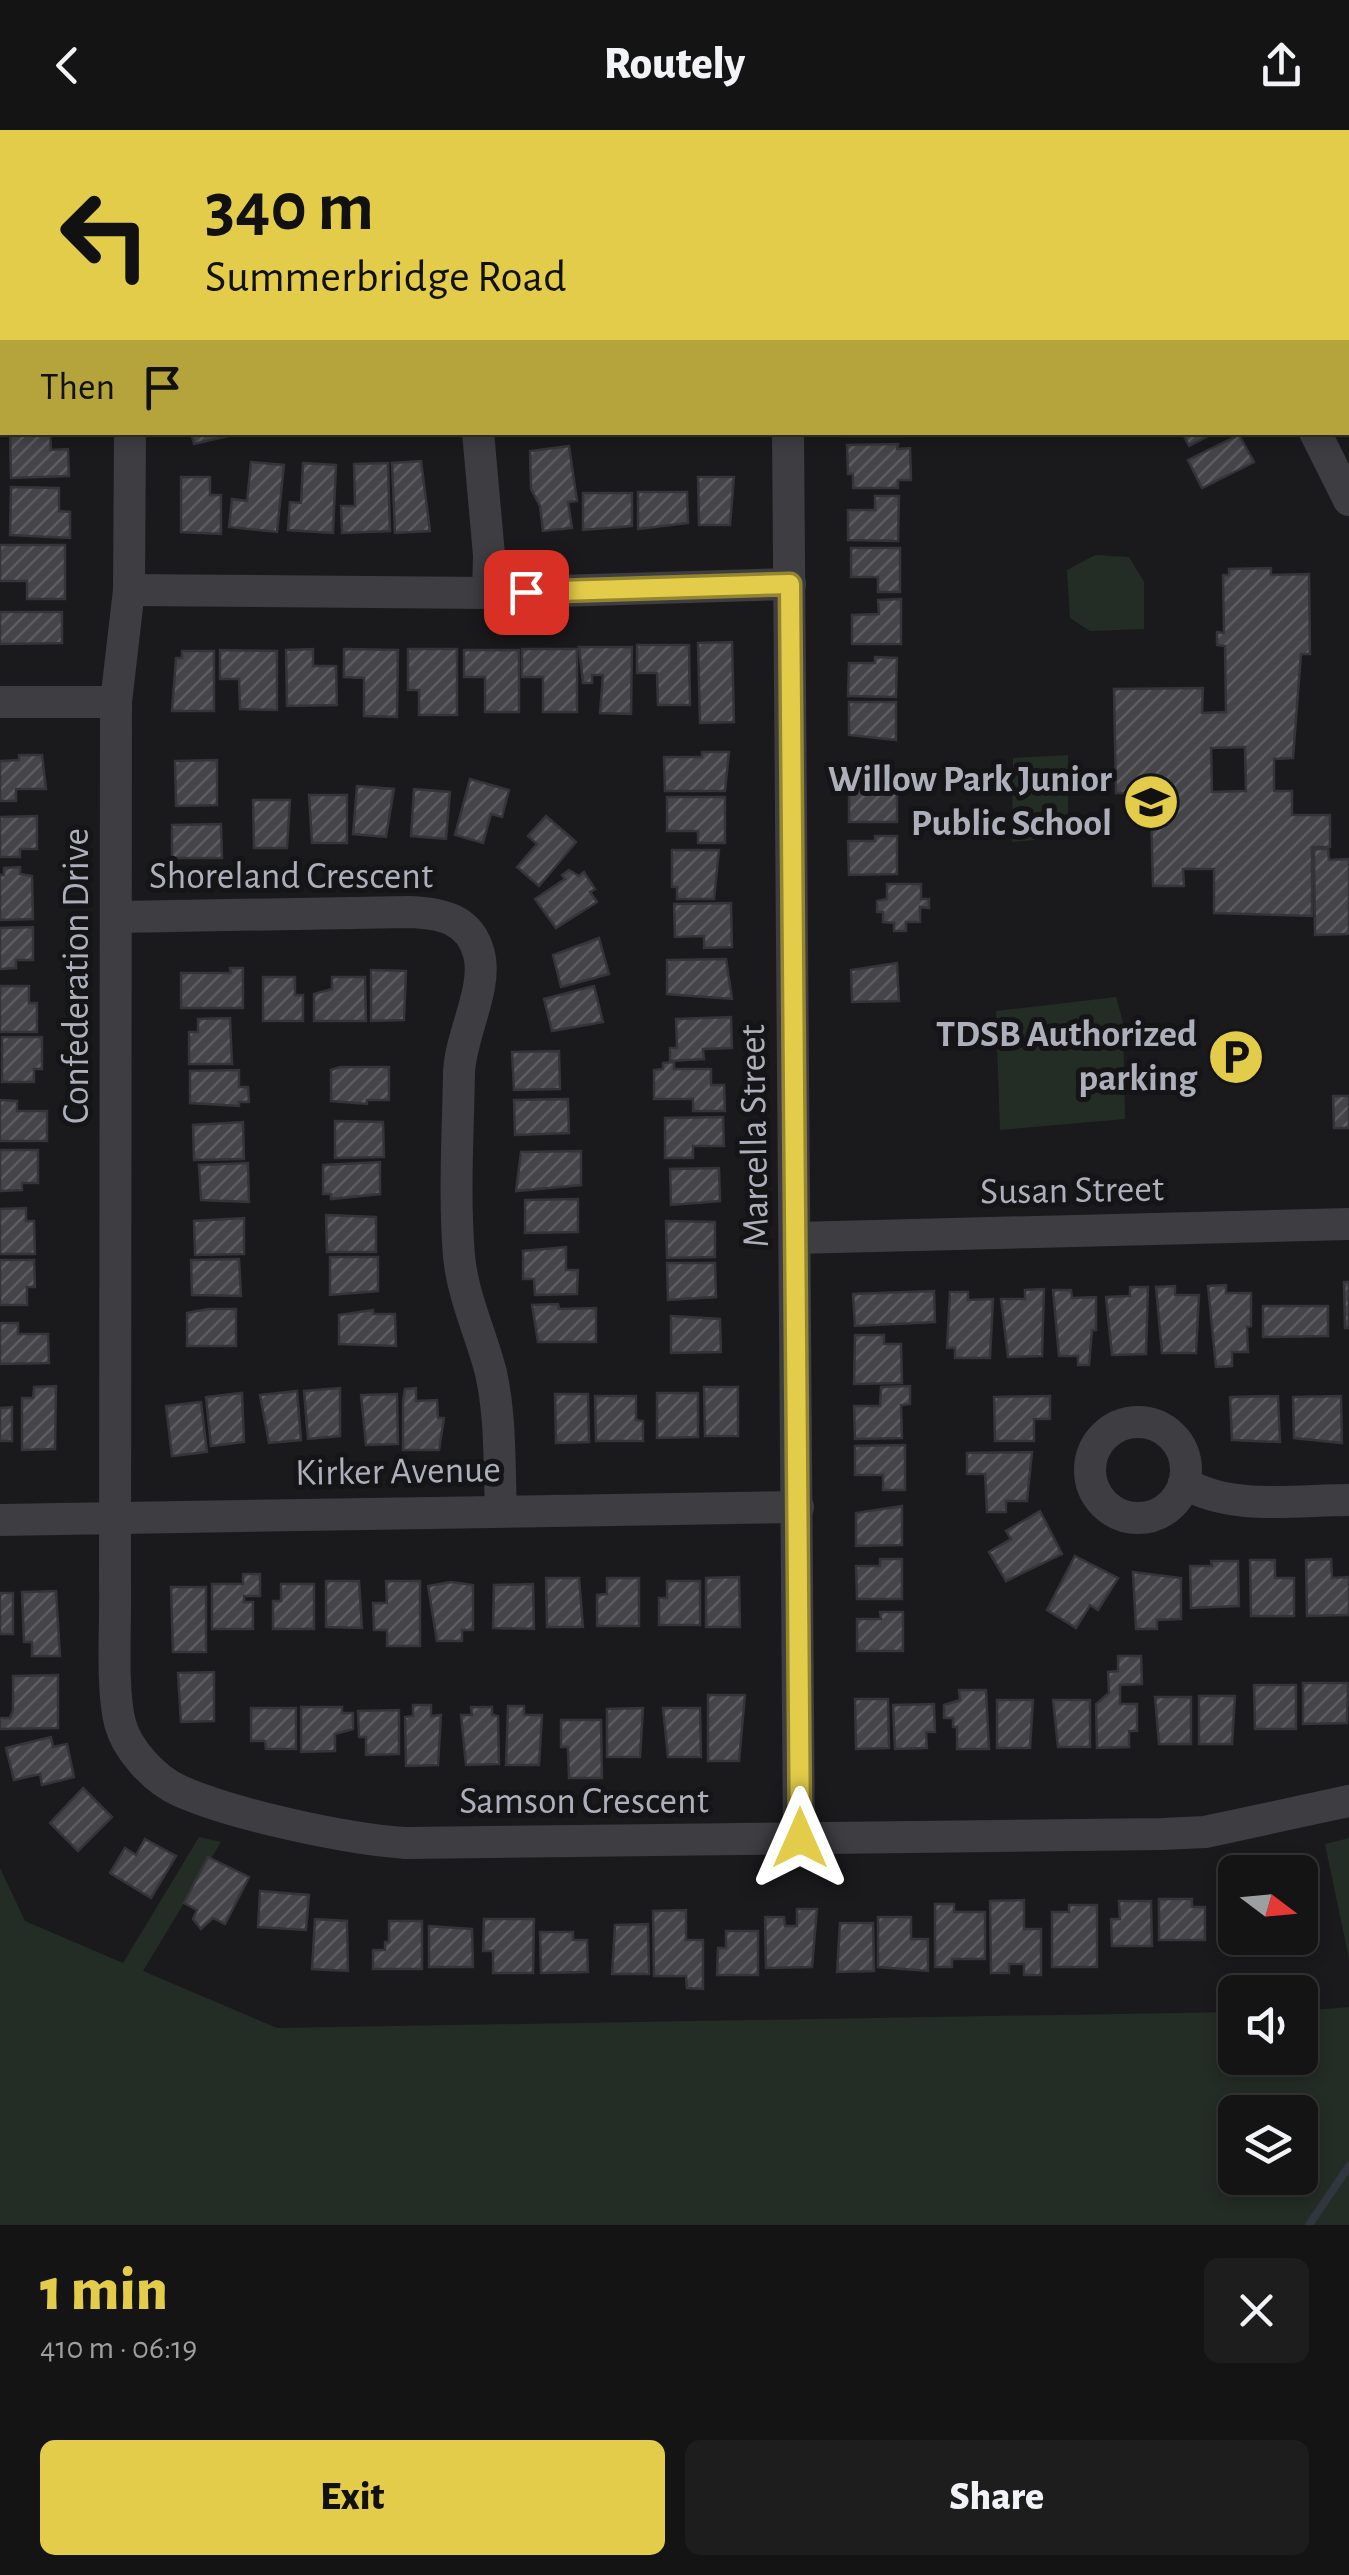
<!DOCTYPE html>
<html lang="en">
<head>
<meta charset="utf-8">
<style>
	:root { --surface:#141415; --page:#1d1d1e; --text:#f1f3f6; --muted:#9d9ea0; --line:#333334; --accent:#e3cc4a }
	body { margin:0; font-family:"Alegreya Sans",sans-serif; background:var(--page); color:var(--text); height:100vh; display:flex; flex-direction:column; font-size:38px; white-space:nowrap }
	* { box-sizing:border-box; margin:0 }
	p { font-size:32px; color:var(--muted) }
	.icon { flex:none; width:55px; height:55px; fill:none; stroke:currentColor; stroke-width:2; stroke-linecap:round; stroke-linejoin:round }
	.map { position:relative; height:2095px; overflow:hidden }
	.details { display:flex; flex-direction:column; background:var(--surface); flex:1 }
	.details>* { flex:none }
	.banner { position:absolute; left:0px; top:0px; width:1350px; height:305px; box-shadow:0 5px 15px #0003,0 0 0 2px var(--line); background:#e3cc4a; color:#111; overflow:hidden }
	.needle { width:65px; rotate:106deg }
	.tools { position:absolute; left:1218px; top:1725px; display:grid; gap:20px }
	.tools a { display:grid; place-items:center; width:100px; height:100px; border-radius:15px; background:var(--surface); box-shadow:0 5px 15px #0003,0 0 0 2px var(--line); font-size:50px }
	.pin { position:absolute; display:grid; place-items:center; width:85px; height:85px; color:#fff; margin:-42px; border-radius:20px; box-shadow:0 5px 15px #0006 }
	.me { position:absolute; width:110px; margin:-55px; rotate:0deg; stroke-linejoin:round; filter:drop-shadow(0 0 8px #0008) }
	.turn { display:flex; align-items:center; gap:35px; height:210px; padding:0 40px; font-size:45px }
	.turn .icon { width:130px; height:130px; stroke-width:2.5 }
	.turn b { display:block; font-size:70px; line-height:85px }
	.then { display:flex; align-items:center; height:95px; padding:0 40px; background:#0003; gap:20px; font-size:38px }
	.round { display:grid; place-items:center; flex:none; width:105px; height:105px; border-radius:15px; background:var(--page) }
	.head { display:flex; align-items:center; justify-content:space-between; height:170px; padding:0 40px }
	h1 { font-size:60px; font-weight:800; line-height:75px; color:var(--accent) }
	.action { display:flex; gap:20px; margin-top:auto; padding:20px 40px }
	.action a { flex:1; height:115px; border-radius:15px; background:var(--accent); color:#111; font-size:40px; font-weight:800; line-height:115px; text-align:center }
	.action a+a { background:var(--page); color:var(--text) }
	header { display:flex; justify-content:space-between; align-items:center; height:130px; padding:0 40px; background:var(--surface); font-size:45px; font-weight:800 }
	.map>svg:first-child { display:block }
	.park { fill:#242c26; fill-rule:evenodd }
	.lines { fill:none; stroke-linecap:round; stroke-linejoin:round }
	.stream { stroke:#31363f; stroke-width:8 }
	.building { fill:url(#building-hatch); stroke:#353438; stroke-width:2.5; fill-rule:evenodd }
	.minor { stroke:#3d3d42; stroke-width:32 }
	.route-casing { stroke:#948530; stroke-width:25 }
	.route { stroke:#e3cc4a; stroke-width:18 }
	.labels { text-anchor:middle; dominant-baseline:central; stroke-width:10; stroke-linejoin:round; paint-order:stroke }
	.poi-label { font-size:38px; font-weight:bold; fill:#adafba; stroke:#151517; text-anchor:end }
	.street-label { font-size:38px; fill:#adafba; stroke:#151517 }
</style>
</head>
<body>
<header><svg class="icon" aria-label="back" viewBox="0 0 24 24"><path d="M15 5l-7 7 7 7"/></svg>Routely<svg class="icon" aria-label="share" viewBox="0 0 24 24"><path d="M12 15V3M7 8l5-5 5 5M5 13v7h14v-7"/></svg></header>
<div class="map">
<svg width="1349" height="2095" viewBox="0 0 1349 2095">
	<defs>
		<pattern id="building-hatch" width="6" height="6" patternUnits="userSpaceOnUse" patternTransform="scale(2.5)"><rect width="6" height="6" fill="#444449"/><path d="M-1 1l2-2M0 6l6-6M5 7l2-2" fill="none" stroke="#5c5c61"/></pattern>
	</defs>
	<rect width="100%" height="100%" fill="#1a1a1c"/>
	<g class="park">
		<path d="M1095 425 1129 427 1144 452V499L1090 501 1070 488 1067 440Z"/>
		<path d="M1068 625V707L1012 712 1013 628Z"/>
		<path d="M1116 867 1123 892 1125 989 1000 1000 996 881Z"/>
		<path d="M199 1707 221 1712 143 1841 277 1898 1235 1882V1928H1300V1881L1349 1877V2095H0V1738L25 1791 123 1833ZM1235 1982H1300V2048H1235Z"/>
		<path d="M1349 1708V1829L1325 1714Z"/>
	</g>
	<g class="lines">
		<path class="stream" d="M1309 2095 1349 2036"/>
	</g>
	<g class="building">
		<rect x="333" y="0" width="66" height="2"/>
		<path d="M10 302H50L51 320 68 319 69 346 11 348Z"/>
		<path d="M191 302H245L194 314Z"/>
		<path d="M843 302H901L902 306H843Z"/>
		<path d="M1182 302H1216L1189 316Z"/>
		<path d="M1239 305 1254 332 1202 358 1188 330Z"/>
		<path d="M898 314 897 319 910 318 911 350H898V358H853V344H848L847 315Z"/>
		<path d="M569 316 577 371 568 372 572 398 543 401 540 376 531 359 530 321Z"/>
		<path d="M421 331 430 401 395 403 392 333Z"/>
		<path d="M251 332 284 335 277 402 229 397 232 369 247 371Z"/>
		<path d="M303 333 336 335 333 403 288 400 290 372 301 373Z"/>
		<path d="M388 333 390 401 342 403 341 376H355L354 334Z"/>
		<path d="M181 347H210V365H221V404L181 402Z"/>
		<path d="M698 347H734L730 395H699Z"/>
		<path d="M11 357 59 358V381L70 382V408L10 405Z"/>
		<path d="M638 362H687L688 393 638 399Z"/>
		<path d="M583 363H632V396L583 400Z"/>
		<path d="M875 366H899L898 411 848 410V380H875Z"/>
		<path d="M0 415H65V469H27V451H0Z"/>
		<path d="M851 418H900V462H878V447H851Z"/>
		<path d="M1271 438V445L1309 444 1310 524H1301L1293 628 1274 629V661H1292V685H1330V717H1312V786L1214 783V739H1183L1184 756H1153L1151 681H1173V663H1116L1114 559 1203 558 1202 583 1226 582 1225 516 1217 515V502L1224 503 1223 445H1229V439ZM1245 617 1246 661 1212 662 1211 618Z"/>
		<path d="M901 469V514H852V485L879 484 878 470Z"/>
		<path d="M0 482H62V513L0 514Z"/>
		<path d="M732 512 734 592 700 593 698 513Z"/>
		<path d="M637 515H689L690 575H658L657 543H637Z"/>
		<path d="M579 517H632L631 584 600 583 603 545H592V553H583Z"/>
		<path d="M313 519V536H336L337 575 287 576 286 520Z"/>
		<path d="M344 519 398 520 397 587 364 586V548L344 547Z"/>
		<path d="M408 519H457V585H419V560H408Z"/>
		<path d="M522 519H577V582H543V547H522Z"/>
		<path d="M220 520 277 521V580L240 579 239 549H220Z"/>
		<path d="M464 520H519V582H485V547H464Z"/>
		<path d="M182 521H214V581H172L176 528H182Z"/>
		<path d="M875 527 897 528 896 567 848 566 849 533H875Z"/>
		<path d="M849 572H896V610L849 605Z"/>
		<path d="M702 622H729L725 661H665L664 627H702Z"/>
		<path d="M19 625H42L46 659H16V671H0V631L19 630Z"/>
		<path d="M217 630V675L176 676 175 631Z"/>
		<path d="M470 649 509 660 502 687 491 684 483 713 455 705Z"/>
		<path d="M897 653V692H849V660Z"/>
		<path d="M357 656 394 659 386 707 353 704Z"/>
		<path d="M414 659 450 662 446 709 411 706Z"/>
		<path d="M309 665H347V713H312Z"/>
		<path d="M667 667H725V713H698V701H667Z"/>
		<path d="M253 670H290L287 718H254Z"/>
		<path d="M37 686V719H20V727H0V687Z"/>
		<path d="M546 686 576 712 539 756 517 737 537 714 528 706Z"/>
		<path d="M221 694 222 728H172V695Z"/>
		<path d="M875 706H897V744L849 745 848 711H875Z"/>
		<path d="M1314 719H1328L1329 730 1349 729V804L1315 805Z"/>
		<path d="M672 720H719L714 769H677V757H672Z"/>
		<path d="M20 737V744L32 746 33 789 0 790V745H4V738Z"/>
		<path d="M569 740 579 746 584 742 595 759 590 762 597 772 556 798 535 769 565 749 562 745Z"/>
		<path d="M887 754H921V769H929V778L920 777V792H906V801H894V793L883 792V782H877V771L887 769Z"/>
		<path d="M731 773 732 817 704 818V806L675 807 674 774Z"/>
		<path d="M33 797V830H16V838L0 839V798Z"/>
		<path d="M599 808 609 844 561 857 553 825Z"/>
		<path d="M726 829 732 869 667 864V830Z"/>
		<path d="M897 833 899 871 852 872 851 840Z"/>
		<path d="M230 838H243V878H181V843H231Z"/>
		<path d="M371 840 406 841 404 890 371 891Z"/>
		<path d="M263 847H295V865H303V891H263Z"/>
		<path d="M332 847H365L366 891H314V864L332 859Z"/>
		<path d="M0 856H29V873H37V902H0Z"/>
		<path d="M594 856 603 892 552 901 544 869Z"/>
		<path d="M731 887 732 918 703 919 704 929 670 931V918H677L676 889Z"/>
		<path d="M230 888 232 934H189V902H198V889Z"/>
		<path d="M2 907H42V939H34V952H2Z"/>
		<path d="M559 921 560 959 514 960 512 922Z"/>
		<path d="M674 932V939H711V955H724L725 981H693V969H654V940L663 939V933Z"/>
		<path d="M340 937H389V970H367V974L331 971V940Z"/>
		<path d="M239 940V957H248L249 972H239V976L190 973V941Z"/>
		<path d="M1333 966H1349V998H1334Z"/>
		<path d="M568 969 569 1003 515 1005 514 970Z"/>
		<path d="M0 970 17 971V981H47V1011H0Z"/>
		<path d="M723 987 724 1016H693V1028H665V988Z"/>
		<path d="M335 991 383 992 384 1027 335 1028Z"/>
		<path d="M243 992 244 1029 194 1030 193 995Z"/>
		<path d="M0 1020H38V1053H22V1060L0 1061Z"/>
		<path d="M581 1021V1055L516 1061 521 1022Z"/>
		<path d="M380 1032V1064L331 1069V1064H323V1035Z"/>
		<path d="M248 1033 249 1072 201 1070 199 1035Z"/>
		<path d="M719 1038 720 1071 671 1075 670 1039Z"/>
		<path d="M578 1069V1102L525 1103V1070Z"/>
		<path d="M26 1078V1091H34L35 1124H0V1079Z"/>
		<path d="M326 1085 376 1087V1122H327Z"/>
		<path d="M244 1088V1124L195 1125 194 1091Z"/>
		<path d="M666 1091 715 1092V1127L667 1128Z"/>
		<path d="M566 1117V1140H578L577 1164 535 1165 534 1149H523V1121Z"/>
		<path d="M330 1127H378V1161L330 1165Z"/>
		<path d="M239 1129 241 1166 192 1165 191 1130Z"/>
		<path d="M0 1130H34L35 1157H27V1175H0Z"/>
		<path d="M667 1133H715L716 1167 668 1170Z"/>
		<path d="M1344 1152H1349V1198H1345Z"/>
		<path d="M1226 1155V1163H1251V1196L1247 1197 1248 1222H1232V1236L1216 1237 1208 1156Z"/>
		<path d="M1175 1156V1165H1199L1196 1223H1162L1156 1157Z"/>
		<path d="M1130 1157H1148L1146 1224 1112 1225 1106 1167 1130 1166Z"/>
		<path d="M1044 1159 1042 1226 1008 1227 1001 1169H1025V1160Z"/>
		<path d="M1053 1160H1071L1072 1168 1096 1167V1200H1092L1089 1235H1078V1226H1059Z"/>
		<path d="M934 1161 935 1192 855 1196 853 1164Z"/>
		<path d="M950 1162H968V1170L993 1169 990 1228H955V1218H947Z"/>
		<path d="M558 1174 559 1179 596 1178V1212H538L532 1175Z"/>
		<path d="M1263 1176H1328V1206L1263 1207Z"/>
		<path d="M208 1179H236V1216H187V1183Z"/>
		<path d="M373 1180V1184H395L396 1216 339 1214V1185Z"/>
		<path d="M671 1186 720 1189 721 1222 671 1223Z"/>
		<path d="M0 1193H18V1204H48L49 1233 0 1234Z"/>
		<path d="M855 1205H884V1214H901L902 1253 854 1254Z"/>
		<path d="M56 1256 55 1319 22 1320V1268H33L34 1257Z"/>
		<path d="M910 1256V1274L901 1275 902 1308 855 1309 854 1276H880L881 1257Z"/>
		<path d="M704 1257H738V1306H705Z"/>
		<path d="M340 1258V1306L308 1309 304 1261Z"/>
		<path d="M416 1258V1271L437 1270 438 1288H444L439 1320H403V1271L405 1259Z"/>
		<path d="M297 1261 301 1310 269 1313 260 1265Z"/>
		<path d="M242 1263 244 1312 211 1316 206 1267Z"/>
		<path d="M657 1263H698V1307L657 1308Z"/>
		<path d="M397 1264 398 1314 366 1315 361 1265Z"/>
		<path d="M555 1264H588L589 1312 556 1313Z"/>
		<path d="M595 1266H636V1290L643 1291V1311H596Z"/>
		<path d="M1050 1266V1289H1034V1311H995L994 1267Z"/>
		<path d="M1278 1266 1280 1312 1232 1310 1230 1267Z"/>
		<path d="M1341 1266 1342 1313 1294 1308 1293 1267Z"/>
		<path d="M201 1272 207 1322 172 1326 166 1276Z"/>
		<path d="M12 1277V1311H0V1278Z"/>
		<path d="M905 1315V1360H883V1345H855V1316Z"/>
		<path d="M1032 1322 1027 1371H1006V1382H987L985 1344H967V1323Z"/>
		<path d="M902 1376V1415L856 1416V1383Z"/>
		<path d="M1040 1381 1062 1424 1006 1451 989 1422 1011 1409 1006 1401Z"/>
		<path d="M1075 1426 1118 1448 1098 1480 1090 1475 1076 1498 1047 1480Z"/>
		<path d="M880 1429H902V1469H857L856 1436H880Z"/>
		<path d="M1331 1429 1332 1448 1349 1447V1485L1307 1486 1306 1430Z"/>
		<path d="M1250 1430H1275V1448H1294V1486H1251Z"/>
		<path d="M1211 1431H1238L1239 1476 1191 1478 1190 1436H1212Z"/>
		<path d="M1133 1442 1181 1448V1489L1157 1490V1499H1136Z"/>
		<path d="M243 1444H260V1466H244V1472H253V1499H212V1454H243Z"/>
		<path d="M739 1447 740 1497H706V1448Z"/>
		<path d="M546 1448H579L583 1497H547Z"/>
		<path d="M607 1448H639V1496H597V1465L607 1464Z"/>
		<path d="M326 1451H359L362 1498 326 1497Z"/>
		<path d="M386 1451H420V1516H387V1500H374L373 1473H387Z"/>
		<path d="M667 1451H700V1495H659V1468H667Z"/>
		<path d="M451 1452 473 1455V1500H462V1511H437L428 1456Z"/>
		<path d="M281 1454H314V1499H273V1471H281Z"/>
		<path d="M533 1454 534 1499 493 1498 494 1455Z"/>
		<path d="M171 1457H206V1522H173Z"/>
		<path d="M56 1461 60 1526H32V1512H24L22 1462Z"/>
		<rect x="0" y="1463" width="13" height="41"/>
		<path d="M880 1482H903V1521H857V1489H881Z"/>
		<path d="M1118 1526H1141L1142 1554 1120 1555V1574H1137V1601H1129V1617L1097 1618 1096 1574 1109 1563 1108 1542 1118 1541Z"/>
		<path d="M214 1542V1591L181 1592 178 1543Z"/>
		<path d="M58 1545V1598L0 1599V1588H10L13 1580V1546Z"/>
		<path d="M1303 1553H1348L1347 1593 1303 1594Z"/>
		<path d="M1254 1555H1296V1599H1255Z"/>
		<path d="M959 1560H986L989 1619H957V1597H953V1588H944V1575L960 1570Z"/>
		<path d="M708 1565H745L739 1631H708Z"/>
		<path d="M1199 1566H1235L1232 1614H1199Z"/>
		<path d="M1155 1567H1191V1614H1159Z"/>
		<path d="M855 1569H888L889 1618 856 1619Z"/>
		<path d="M997 1570H1033L1030 1618H997Z"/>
		<path d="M1053 1570H1090V1617H1058Z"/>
		<path d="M934 1574 935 1602H926L927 1618 895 1619 893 1575Z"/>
		<path d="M413 1575H431V1586L441 1585 438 1635 406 1636 405 1587 413 1586Z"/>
		<path d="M508 1576H524V1585H542L539 1635H506Z"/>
		<path d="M301 1577H342V1583H353V1599L335 1604V1621L301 1622Z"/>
		<path d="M471 1577H492V1585L498 1586 499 1634 466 1635 461 1585H472Z"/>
		<path d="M251 1578H296V1619H266L265 1611H251Z"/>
		<path d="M643 1578 640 1627H607V1579Z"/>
		<path d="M663 1578H700L701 1627H668Z"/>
		<path d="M399 1580V1624L366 1625V1607H359L358 1581Z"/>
		<path d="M561 1590H601L602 1648H569L568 1617H561Z"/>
		<path d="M51 1607 53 1617 67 1614 74 1647 42 1655 40 1644 14 1650 6 1618Z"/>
		<path d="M83 1658 112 1687 78 1721 50 1693Z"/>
		<path d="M145 1709 176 1726 151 1768 110 1743 125 1718 136 1725Z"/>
		<path d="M208 1727 249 1747 225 1794 213 1788 201 1799 193 1789 197 1780 184 1773Z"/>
		<path d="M1313 1737 1316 1791 1300 1792V1742L1275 1741Z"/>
		<path d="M260 1761 309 1765 306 1800 258 1797Z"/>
		<path d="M1159 1769H1192V1777H1205V1810H1159Z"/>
		<path d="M1235 1769V1801L1226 1802 1223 1770Z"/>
		<path d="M1024 1770V1799H1041V1845H1024V1834H1009V1843H991L990 1771Z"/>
		<path d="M1119 1771H1151L1152 1816H1112L1111 1789H1120Z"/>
		<path d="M935 1774H954V1782H985V1829H952V1837H935Z"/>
		<path d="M1069 1775H1097V1837H1052V1782H1069Z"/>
		<path d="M797 1779H817L812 1837 766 1838 765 1787H784L785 1796H797Z"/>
		<path d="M686 1780V1810H703V1859L687 1858 686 1846H654L653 1781Z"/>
		<path d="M878 1787H911V1809H928V1841L878 1837Z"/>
		<path d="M315 1789 347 1791 348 1841 312 1839Z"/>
		<path d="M484 1789H534L533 1843H493V1821H483Z"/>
		<path d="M389 1791H422V1839H373V1820H385V1812H389Z"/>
		<path d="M840 1793H873L874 1841 837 1842Z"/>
		<path d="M648 1794 649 1844H612L615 1795Z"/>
		<path d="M429 1796 472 1799 473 1837H429Z"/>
		<path d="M726 1801H758V1845H717L718 1818H726Z"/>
		<path d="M540 1802H573V1810H587L588 1842 541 1843Z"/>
	</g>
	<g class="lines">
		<g class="minor">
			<path d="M128 0V2"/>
			<path d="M459 0V2"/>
			<path d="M786 0V2"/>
			<path d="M1131 2 1133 0"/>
			<path d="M1348 236 1349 235"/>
			<path d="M130 302 129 460 116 572 115 1454C116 1493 111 1558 120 1593 127 1620 155 1650 180 1661 235 1685 346 1709 406 1713L1162 1704 1205 1702 1349 1671"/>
			<path d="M478 302 489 425 488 463"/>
			<path d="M788 302 799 1708"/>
			<path d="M1315 302 1349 370"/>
			<path d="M129 460 488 463 790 454"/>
			<path d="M0 572H116"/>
			<path d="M118 787 408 782C440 783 470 788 479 824 488 858 460 906 459 943 458 1003 454 1066 459 1126 463 1168 481 1203 491 1243 501 1288 499 1335 501 1380"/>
			<path d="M796 1108 1349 1094"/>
			<circle cx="1138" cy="1340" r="48"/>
			<path d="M1184 1353C1231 1381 1296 1370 1349 1370"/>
			<path d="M0 1390 798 1377"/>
		</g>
	</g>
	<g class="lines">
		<g class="route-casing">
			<path id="route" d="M526 462 790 454 800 1708"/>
		</g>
		<use href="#route" class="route"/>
	</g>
	<defs>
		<g id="school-disc" transform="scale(2.875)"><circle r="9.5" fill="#e3cc4a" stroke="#151517"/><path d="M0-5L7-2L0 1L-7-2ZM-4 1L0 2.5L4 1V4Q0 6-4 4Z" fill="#111"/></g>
		<g id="parking-disc" transform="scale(2.875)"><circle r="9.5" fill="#e3cc4a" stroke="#151517"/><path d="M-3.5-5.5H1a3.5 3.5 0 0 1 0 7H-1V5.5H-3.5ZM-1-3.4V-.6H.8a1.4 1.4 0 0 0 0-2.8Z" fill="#111"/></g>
	</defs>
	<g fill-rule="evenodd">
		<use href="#school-disc" x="1151" y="672"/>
		<use href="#parking-disc" x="1236" y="927"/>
	</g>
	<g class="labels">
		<g class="poi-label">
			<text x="1112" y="650">Willow Park Junior<tspan x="1112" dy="44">Public School</tspan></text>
			<text x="1197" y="905">TDSB Authorized<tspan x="1197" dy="44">parking</tspan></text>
		</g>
		<g class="street-label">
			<text x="291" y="747">Shoreland Crescent</text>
			<text transform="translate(77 846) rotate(-90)">Confederation Drive</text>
			<text transform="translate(755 1006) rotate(-91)">Marcella Street</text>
			<text transform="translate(1072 1061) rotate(-1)">Susan Street</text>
			<text transform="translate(398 1342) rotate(-1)">Kirker Avenue</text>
			<text x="584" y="1672">Samson Crescent</text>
		</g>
	</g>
</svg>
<div class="tools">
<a><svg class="needle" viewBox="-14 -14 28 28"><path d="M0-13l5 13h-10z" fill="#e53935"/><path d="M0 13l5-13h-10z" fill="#9d9ea0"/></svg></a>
<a><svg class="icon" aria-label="sound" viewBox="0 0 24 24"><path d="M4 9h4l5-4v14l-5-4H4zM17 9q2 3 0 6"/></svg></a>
<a><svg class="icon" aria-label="layers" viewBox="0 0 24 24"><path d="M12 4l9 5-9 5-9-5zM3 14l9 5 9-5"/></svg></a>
</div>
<div class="pin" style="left:526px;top:462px;background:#d93025"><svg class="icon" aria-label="arrive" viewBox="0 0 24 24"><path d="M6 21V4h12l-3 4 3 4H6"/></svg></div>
<svg class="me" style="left:800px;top:1708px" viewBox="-20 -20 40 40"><path d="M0-17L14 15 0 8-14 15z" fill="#e3cc4a" stroke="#fff" stroke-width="4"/></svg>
<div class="banner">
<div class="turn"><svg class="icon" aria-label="left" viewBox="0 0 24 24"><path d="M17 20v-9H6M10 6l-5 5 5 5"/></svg><div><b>340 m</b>Summerbridge Road</div></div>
<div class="then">Then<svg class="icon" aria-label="arrive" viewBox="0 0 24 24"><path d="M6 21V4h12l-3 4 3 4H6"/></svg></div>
</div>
</div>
<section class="details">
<div class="head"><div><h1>1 min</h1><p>410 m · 06:19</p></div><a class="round"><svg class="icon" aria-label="close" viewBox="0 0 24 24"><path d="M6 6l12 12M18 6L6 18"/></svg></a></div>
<div class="action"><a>Exit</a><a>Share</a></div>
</section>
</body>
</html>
